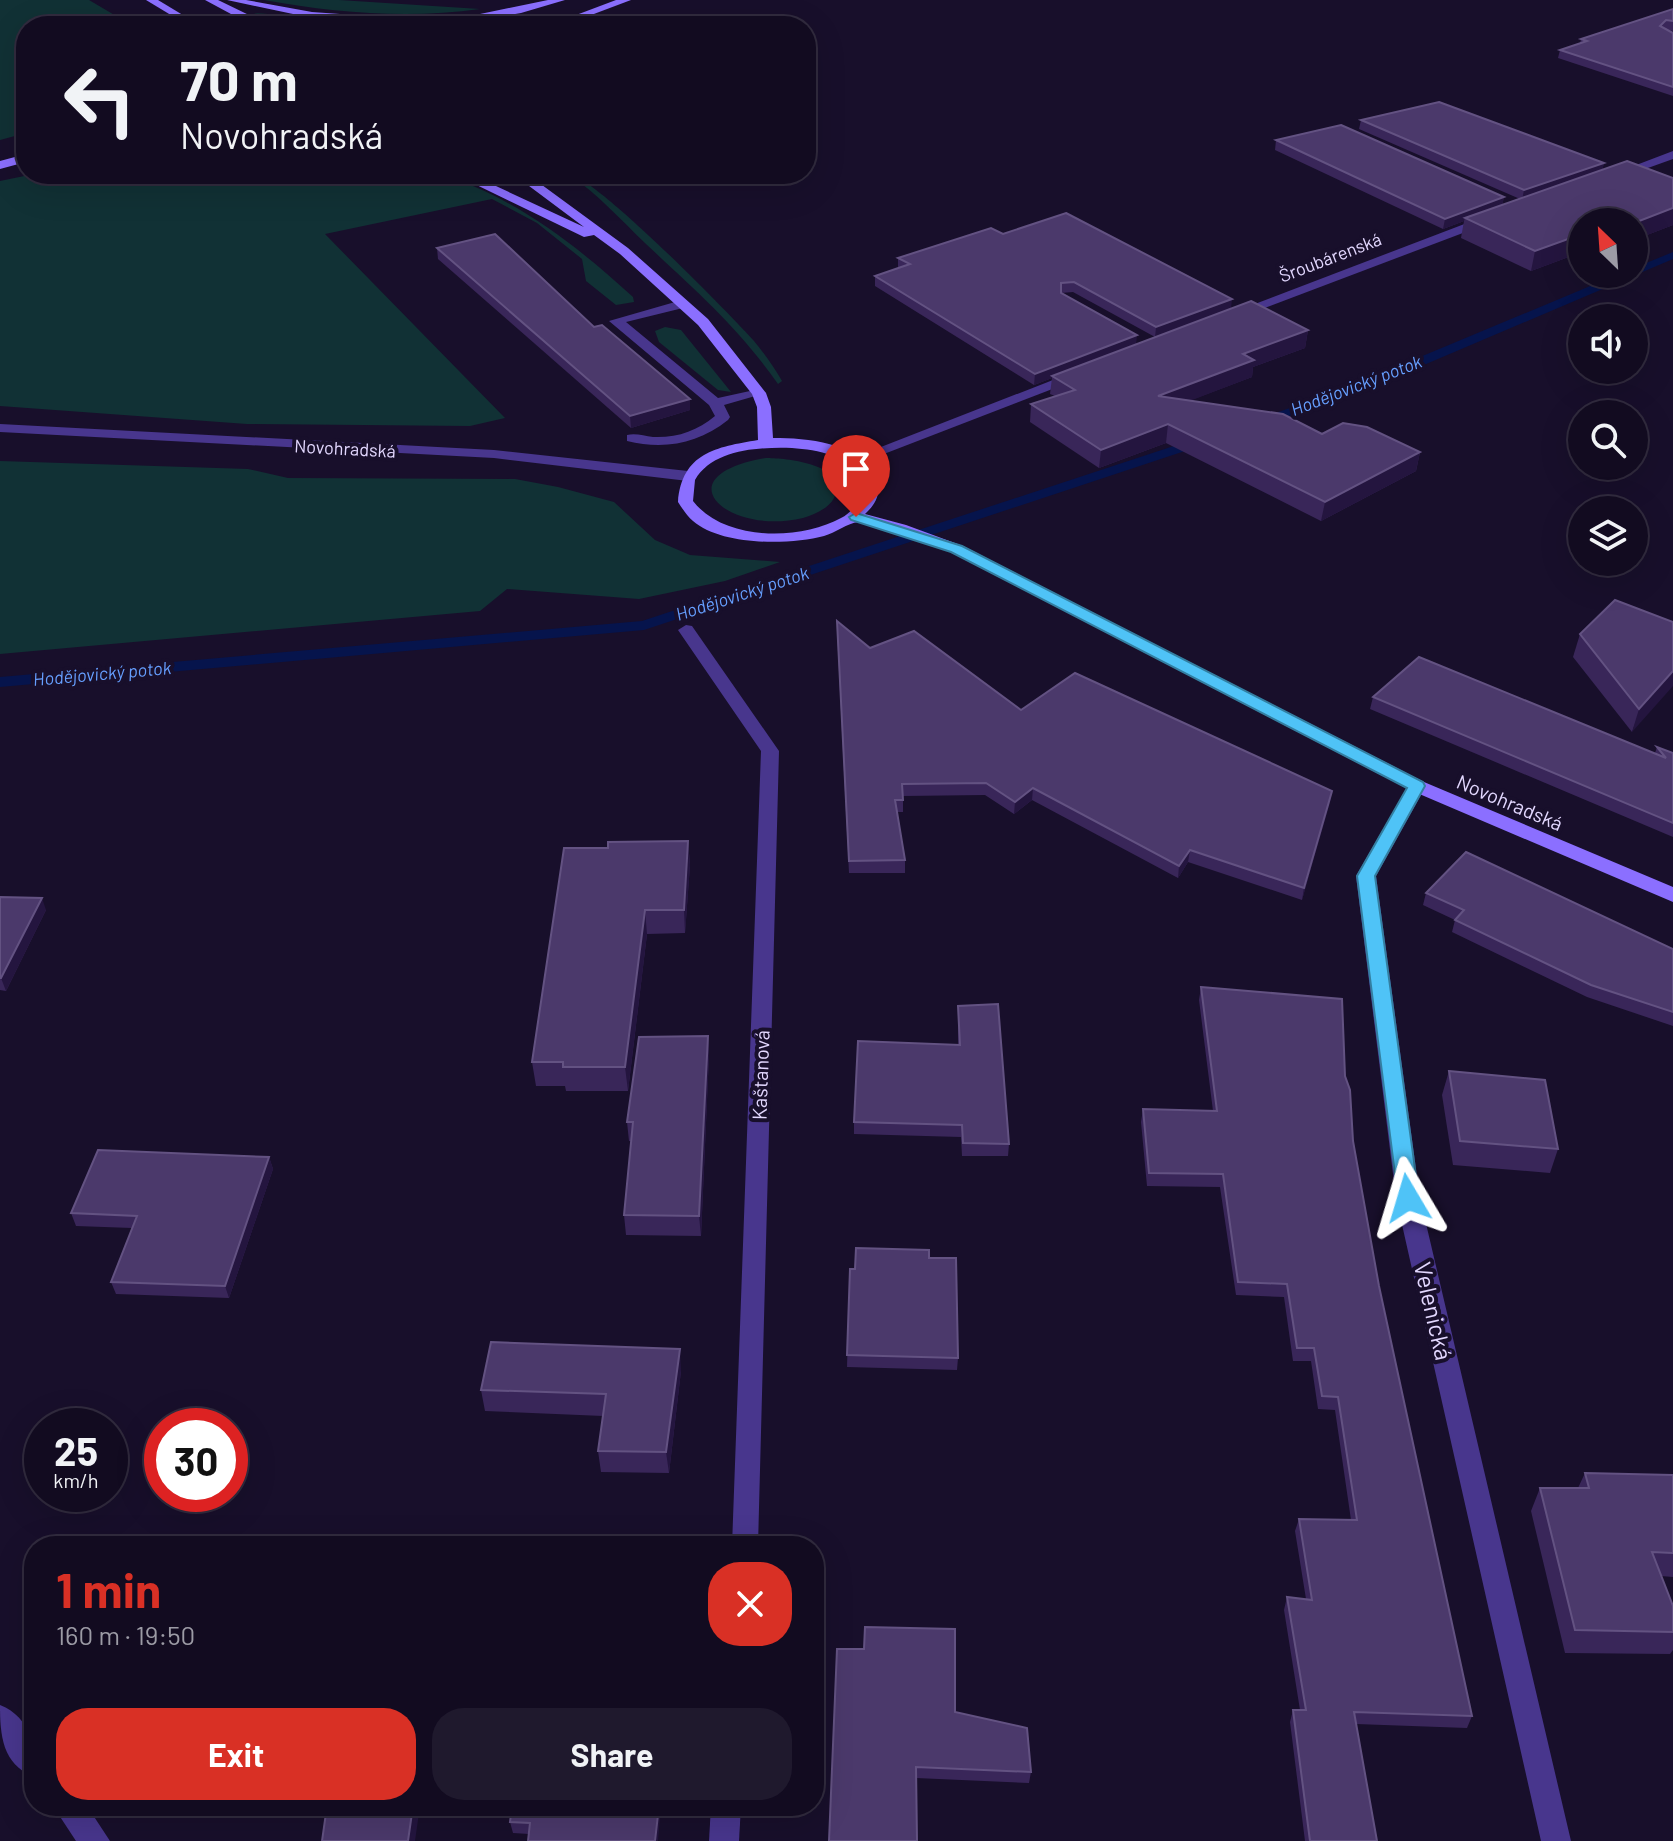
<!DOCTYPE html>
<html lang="en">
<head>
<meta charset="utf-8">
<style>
	:root { --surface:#120b20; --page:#1f192d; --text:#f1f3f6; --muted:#9c9ba5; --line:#312b3e; --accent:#d93025 }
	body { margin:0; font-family:Barlow,sans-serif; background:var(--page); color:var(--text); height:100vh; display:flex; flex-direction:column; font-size:30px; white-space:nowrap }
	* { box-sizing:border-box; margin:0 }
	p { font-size:26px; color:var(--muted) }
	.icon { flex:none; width:44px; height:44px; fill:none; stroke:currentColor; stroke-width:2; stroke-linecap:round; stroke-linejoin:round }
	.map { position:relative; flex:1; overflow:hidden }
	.panel { position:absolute; left:24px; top:1536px; width:800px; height:280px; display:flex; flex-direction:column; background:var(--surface); border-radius:32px; box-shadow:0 8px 32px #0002,0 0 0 2px var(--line) }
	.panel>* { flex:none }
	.guide { position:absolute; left:16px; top:16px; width:800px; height:168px; border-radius:32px; box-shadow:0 8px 32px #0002,0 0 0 2px var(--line); background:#120b20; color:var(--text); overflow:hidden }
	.needle { width:52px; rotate:335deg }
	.tools { position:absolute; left:1568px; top:208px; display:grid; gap:16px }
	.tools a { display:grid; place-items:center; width:80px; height:80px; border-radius:50%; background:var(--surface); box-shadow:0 8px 32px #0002,0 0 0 2px var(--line); font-size:40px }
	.speed { position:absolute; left:24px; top:1408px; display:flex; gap:16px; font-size:40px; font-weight:700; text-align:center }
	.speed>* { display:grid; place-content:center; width:104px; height:104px; border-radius:50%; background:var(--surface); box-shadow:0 8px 32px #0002,0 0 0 2px var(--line); line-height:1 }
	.speed small { font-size:20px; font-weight:400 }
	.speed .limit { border:12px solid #d22; background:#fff; color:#111 }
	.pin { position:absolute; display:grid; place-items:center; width:68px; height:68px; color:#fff; margin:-82px -34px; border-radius:50% 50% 50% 0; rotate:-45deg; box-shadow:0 0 8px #0007 }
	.pin .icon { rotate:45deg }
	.me { position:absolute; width:88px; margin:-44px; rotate:353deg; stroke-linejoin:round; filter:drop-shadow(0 0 6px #0008) }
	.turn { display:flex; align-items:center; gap:28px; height:168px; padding:0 32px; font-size:36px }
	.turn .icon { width:104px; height:104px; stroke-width:2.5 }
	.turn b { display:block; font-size:56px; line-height:68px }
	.round { display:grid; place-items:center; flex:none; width:84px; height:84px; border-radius:32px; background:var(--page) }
	.headline { display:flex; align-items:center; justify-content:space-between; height:136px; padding:0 32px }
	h1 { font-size:48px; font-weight:700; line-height:60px; color:var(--accent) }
	.button { display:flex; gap:16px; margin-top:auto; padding:16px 32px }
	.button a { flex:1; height:92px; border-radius:32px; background:var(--accent); color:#fff; font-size:32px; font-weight:700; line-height:92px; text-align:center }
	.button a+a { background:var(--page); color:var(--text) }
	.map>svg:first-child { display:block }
	.green { fill:#113135 }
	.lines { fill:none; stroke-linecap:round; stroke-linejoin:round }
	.stream { fill:#06144c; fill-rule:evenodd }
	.minor { fill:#48368d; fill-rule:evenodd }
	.secondary { fill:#8b6fff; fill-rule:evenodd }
	.wall { fill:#392659; fill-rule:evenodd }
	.shaded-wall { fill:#24153f }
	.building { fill:#4b396b; stroke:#635282; stroke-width:2 }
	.route { fill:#4fc3f7; stroke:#337fa1; stroke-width:2 }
	.labels { text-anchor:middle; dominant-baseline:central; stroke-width:8; stroke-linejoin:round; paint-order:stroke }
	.far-street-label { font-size:18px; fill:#e3d8ff; stroke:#180f2b }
	.far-water-label { font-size:18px; font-style:italic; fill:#669fff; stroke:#180f2b }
	.street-label { font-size:20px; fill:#e3d8ff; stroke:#180f2b }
	.near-street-label { font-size:24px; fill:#e3d8ff; stroke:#180f2b }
</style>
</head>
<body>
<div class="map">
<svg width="1673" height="1841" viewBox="0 0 1673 1841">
	<rect width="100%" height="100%" fill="#180f2b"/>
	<g class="green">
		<path d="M0 0H89L133 26H26V133L0 140Z"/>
		<path d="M264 0H339L480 9C409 19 335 13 264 0Z"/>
		<path d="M253 13 381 22 491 21 478 26 295 21Z"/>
		<path d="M34 174H442C517 199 576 245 633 297L634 302 616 305 586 281 582 259 537 223 492 199 325 234 505 418 470 426 247 424 0 406V181Z"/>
		<path d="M568 174C593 174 730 314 754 341 764 353 774 367 782 381L778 384C738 327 696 291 646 244 620 219 598 194 568 174Z"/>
		<path d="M665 327 681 330 731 392 718 390 659 342 655 331Z"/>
		<path d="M766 458C784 458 852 464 834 498 829 508 814 515 803 518 727 536 661 476 766 458Z"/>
		<path d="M0 461 248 469 288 478 515 479 558 487 614 502 655 540 690 555 780 562 725 581 639 599 507 589 480 611 0 654Z"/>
	</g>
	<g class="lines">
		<g class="stream">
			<path d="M1673 252V259L1351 396 1265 424 1253 421 1341 390 1619 274H1634V268Z"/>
			<path d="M1198 438 1203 439V445L644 630 0 687V677L642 621Z"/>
		</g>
		<g class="minor">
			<path d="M1673 151V159L1620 178 1610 175Z"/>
			<path d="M1488 215 1494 219 1492 222 1238 318 1226 315Z"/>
			<path d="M682 300 687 301V307L626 322 718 398 759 389 766 393 724 405 730 417 728 420C698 444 664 450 627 441V435C636 433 644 436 653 437 677 438 697 431 715 416L709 405 609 321Z"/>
			<path d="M1076 371 1081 372V378L858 464H848L845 461Z"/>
			<path d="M0 424 494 450 688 471 696 476 688 481 494 458 0 432Z"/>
			<path d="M686 625 692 626 779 751 758 1546H732L761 751 678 630Z"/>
			<path d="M1417 780 1426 786 1376 876 1420 1198 1571 1841H1541L1396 1198 1356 876 1408 786Z"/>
			<path d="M0 1705C32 1718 34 1747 34 1777 2 1764 0 1735 0 1705Z"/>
			<path d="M53 1806H87L110 1841H76Z"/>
			<path d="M711 1806H741L739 1841H709Z"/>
		</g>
		<g class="secondary">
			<path d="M146 0H158L201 26H189Z"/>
			<path d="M205 0H218L251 16 303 26 244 21Z"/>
			<path d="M227 0H246L312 12 396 18 480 14 548 0H565L521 13 480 20 396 24 312 18Z"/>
			<path d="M616 0H631L562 26H547Z"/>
			<path d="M26 154V162L0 169V161Z"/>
			<path d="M454 174H470L584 227 513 174H527L628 248 708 319 766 393 771 407 773 438C808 438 856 442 875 476 883 491 876 504 865 514L906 525 963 546 1424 782 1673 887V902L1410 790 951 552C932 545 876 520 858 522 848 523 835 533 824 536 789 545 722 546 693 521 687 516 682 508 678 502 682 453 716 447 758 440L757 407 752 394 698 325 620 254 594 235 584 237ZM792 448C818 450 850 455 862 482L860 502C854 507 848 515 841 518 799 541 724 541 693 501L695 480C713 449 759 447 792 448Z"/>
		</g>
	</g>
	<g class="wall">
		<path d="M1673 9V31L1664 29 1673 33V96L1558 58 1560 50 1580 43 1581 39Z"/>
		<path d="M1361 120 1604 163 1602 170 1673 178V225L1634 240V222H1582V252L1531 271 1461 238 1464 221 1443 229 1275 150 1276 140 1504 197 1502 205 1520 199 1359 129Z"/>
		<path d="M1003 234 1231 309 1308 330 1305 348 1253 367 1252 377 1191 400 1322 434 1420 452 1416 471 1321 521 1166 443 1099 468 1030 422 1031 404 1055 396 1050 394 1052 378 1034 385 875 286V276L898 268V258ZM1073 292 1155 337 1136 344 1061 293Z"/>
		<path d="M437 248 594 327 690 410 631 428 438 259Z"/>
		<path d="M1673 622 1632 732 1573 657 1580 634Z"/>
		<path d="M837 633 870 648 1021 710 1332 791 1302 900 1188 862 1178 878 1032 800 1014 814 985 795 903 796V812H897L905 860V873H849Z"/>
		<path d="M1373 697 1655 753 1657 747 1673 753V837L1370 709Z"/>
		<path d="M688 841 690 865 685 933 647 934 628 1091H566L565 1086H536L532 1062 608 848Z"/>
		<path d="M1426 893 1673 949V1026L1587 997 1452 932 1455 920 1423 905Z"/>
		<path d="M0 897 46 910 6 991 0 990Z"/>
		<path d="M1201 987 1345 1076 1353 1141 1379 1286 1472 1716 1467 1728 1356 1724 1377 1841H1305L1290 1722 1293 1710H1300L1284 1610 1287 1597 1306 1599 1295 1531 1299 1519 1351 1520 1335 1410 1318 1409 1311 1361H1293L1284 1297 1236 1295 1220 1187 1147 1186 1141 1122 1143 1109 1213 1111 1199 1000Z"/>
		<path d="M958 1006 1009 1144 1008 1156H962L961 1137 854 1134V1122L958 1045Z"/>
		<path d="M708 1036 709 1055 701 1236 626 1235 624 1215 631 1141H629L627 1122Z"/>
		<path d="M1449 1071 1558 1149 1550 1173 1453 1165 1442 1095Z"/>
		<path d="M269 1157 273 1169 229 1298 116 1294 111 1282 132 1228 76 1226 71 1213Z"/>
		<path d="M929 1258 958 1358 957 1370 847 1367 850 1269Z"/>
		<path d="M681 1371 669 1473 601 1472 598 1451 603 1416 485 1411 481 1390Z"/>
		<path d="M1585 1473 1673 1475V1577L1661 1576 1673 1606V1650L1670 1654 1565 1653 1531 1511 1540 1488H1578Z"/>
		<path d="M955 1712 1031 1772 1029 1783 916 1778 829 1841Z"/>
		<path d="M661 1806 529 1834 513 1833 510 1822Z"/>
	</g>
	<g class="shaded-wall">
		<path d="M1604 163 1602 172 1522 200 1524 190Z"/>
		<path d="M1504 197 1502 207 1465 218 1464 221 1443 229 1445 219Z"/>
		<path d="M1673 208V225L1634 240V223Z"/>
		<path d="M1582 234V252L1531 271 1535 251Z"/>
		<path d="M1232 299 1231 309 1155 338 1156 327Z"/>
		<path d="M1308 330 1305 348 1253 367 1252 377 1156 414 1158 396 1243 354Z"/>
		<path d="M1137 335 1136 346 1052 376V378L1034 385 1035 374Z"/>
		<path d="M690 399V410L631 428 630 416Z"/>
		<path d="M1168 424 1166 443 1099 468 1101 450Z"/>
		<path d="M1420 452 1416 471 1321 521 1325 502Z"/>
		<path d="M1673 671V686L1632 732 1639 709Z"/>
		<path d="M1033 788 1032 800 1014 814 1015 802Z"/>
		<path d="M1332 791 1330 803 1302 900 1304 888Z"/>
		<path d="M688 841 690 865 685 933 684 910Z"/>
		<path d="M1190 850 1188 862 1178 878 1179 866Z"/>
		<path d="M42 898 46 910 6 991 1 978Z"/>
		<path d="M645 910 647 934 628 1091 625 1067Z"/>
		<path d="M708 1036 709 1055 701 1236 699 1216Z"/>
		<path d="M269 1157 273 1169 229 1298 225 1286Z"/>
		<path d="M680 1349 681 1371 669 1473 666 1452Z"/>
		<path d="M413 1806H420L415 1841H408Z"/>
		<path d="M659 1806H661L658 1841H655Z"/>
	</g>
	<g class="building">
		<path d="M1673 9V21L1666 20 1660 26 1673 33V87L1560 50 1587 41 1581 39Z"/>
		<path d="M1439 102 1604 163 1524 190 1361 120Z"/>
		<path d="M1341 125 1504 197 1445 219 1276 140Z"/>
		<path d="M1627 161 1673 178V208L1634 223V222H1582V234L1535 251 1465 218Z"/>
		<path d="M1066 213 1232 299 1156 327 1074 282 1061 283V293L1137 335 1035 374 875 276 910 264 898 258 991 228 1003 234Z"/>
		<path d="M495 234 594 327 602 325 690 399 630 416 437 248Z"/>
		<path d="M1251 301 1308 330 1243 354 1254 360 1158 396 1283 414 1322 434 1343 423 1367 427 1420 452 1325 502 1168 424 1101 450 1031 404 1075 390 1052 376Z"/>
		<path d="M1615 600 1673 622V671L1639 709 1580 634Z"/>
		<path d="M837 621 870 648 914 631 1021 710 1075 673 1332 791 1304 888 1190 850 1179 866 1033 788 1015 802 986 783 902 784 903 800H895L905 860 849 861Z"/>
		<path d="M1419 657 1666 758 1657 747 1673 753V823L1373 697Z"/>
		<path d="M688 841 684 910H645L625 1067H563V1062H532L564 848H608V842Z"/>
		<path d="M1466 852 1673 949V1012L1591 985 1455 920 1464 910 1426 893Z"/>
		<path d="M0 897 42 898 1 978H0Z"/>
		<path d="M1201 987 1342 999 1345 1076 1350 1090 1353 1141 1379 1286 1472 1716 1354 1712 1377 1841H1310L1293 1710H1306L1287 1597 1312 1600 1299 1519 1357 1520 1338 1397 1322 1396 1314 1348H1297L1287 1284 1238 1282 1223 1174 1149 1173 1143 1109 1217 1111Z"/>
		<path d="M998 1004 1009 1144 963 1143 962 1125 854 1122 858 1041 960 1045 958 1006Z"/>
		<path d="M708 1036 699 1216 624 1215 633 1122H627L639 1037Z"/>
		<path d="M1449 1071 1545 1080 1558 1149 1460 1141Z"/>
		<path d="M98 1150 269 1157 225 1286 111 1282 137 1216 71 1213Z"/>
		<path d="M856 1248 929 1250V1258H956L958 1358 847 1355 850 1269H855Z"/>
		<path d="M491 1342 680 1349 666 1452 598 1451 606 1394 481 1390Z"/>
		<path d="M1585 1473 1673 1475V1553L1652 1552 1673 1606V1632L1575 1630 1540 1488H1589Z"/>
		<path d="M865 1627 955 1629V1712L1027 1728 1031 1772 916 1767 917 1841H829L837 1649H864Z"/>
		<path d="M327 1806H413L408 1841H322Z"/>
		<path d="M512 1806H659L655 1841H528L530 1823 510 1822Z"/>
	</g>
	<path class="route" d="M856 513 962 546 1423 782 1425 786 1375 876 1419 1198 1416 1204H1401L1398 1198 1357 876 1407 788 951 552 851 520 849 517Z"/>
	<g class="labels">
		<g class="far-street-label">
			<text transform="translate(1330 257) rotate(-21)">Šroubárenská</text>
			<text transform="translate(345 448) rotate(3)">Novohradská</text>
		</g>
		<g class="far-water-label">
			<text transform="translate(1356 385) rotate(-21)">Hodějovický potok</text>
			<text transform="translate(742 593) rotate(-18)">Hodějovický potok</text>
			<text transform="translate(102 673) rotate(-5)">Hodějovický potok</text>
		</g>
		<g class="street-label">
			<text transform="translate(1510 802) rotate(23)">Novohradská</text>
			<text transform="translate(760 1075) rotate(-88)">Kaštanová</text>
		</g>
		<g class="near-street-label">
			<text transform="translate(1434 1311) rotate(77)">Velenická</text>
		</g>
	</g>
</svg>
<div class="tools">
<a><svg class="needle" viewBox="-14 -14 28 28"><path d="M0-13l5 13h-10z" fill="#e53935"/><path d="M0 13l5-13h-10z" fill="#9c9ba5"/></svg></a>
<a><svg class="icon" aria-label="sound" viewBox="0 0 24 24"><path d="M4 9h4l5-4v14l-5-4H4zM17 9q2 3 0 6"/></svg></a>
<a><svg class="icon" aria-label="search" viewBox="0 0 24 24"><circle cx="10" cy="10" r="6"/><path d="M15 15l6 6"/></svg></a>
<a><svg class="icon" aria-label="layers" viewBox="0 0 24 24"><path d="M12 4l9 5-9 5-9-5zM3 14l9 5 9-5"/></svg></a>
</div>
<div class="speed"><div>25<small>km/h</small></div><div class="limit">30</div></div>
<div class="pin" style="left:856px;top:517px;background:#d93025"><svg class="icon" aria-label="arrive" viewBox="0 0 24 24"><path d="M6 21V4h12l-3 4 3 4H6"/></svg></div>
<svg class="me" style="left:1408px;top:1198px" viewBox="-20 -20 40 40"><path d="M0-17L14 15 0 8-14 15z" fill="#4fc3f7" stroke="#fff" stroke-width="4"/></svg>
<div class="guide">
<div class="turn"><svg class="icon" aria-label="left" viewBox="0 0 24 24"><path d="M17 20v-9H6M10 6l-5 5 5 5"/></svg><div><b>70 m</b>Novohradská</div></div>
</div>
<section class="panel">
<div class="headline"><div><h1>1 min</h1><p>160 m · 19:50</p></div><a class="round" style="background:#d93025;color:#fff"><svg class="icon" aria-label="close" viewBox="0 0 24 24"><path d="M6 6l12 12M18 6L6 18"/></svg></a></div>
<div class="button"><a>Exit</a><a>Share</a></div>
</section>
</div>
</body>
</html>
